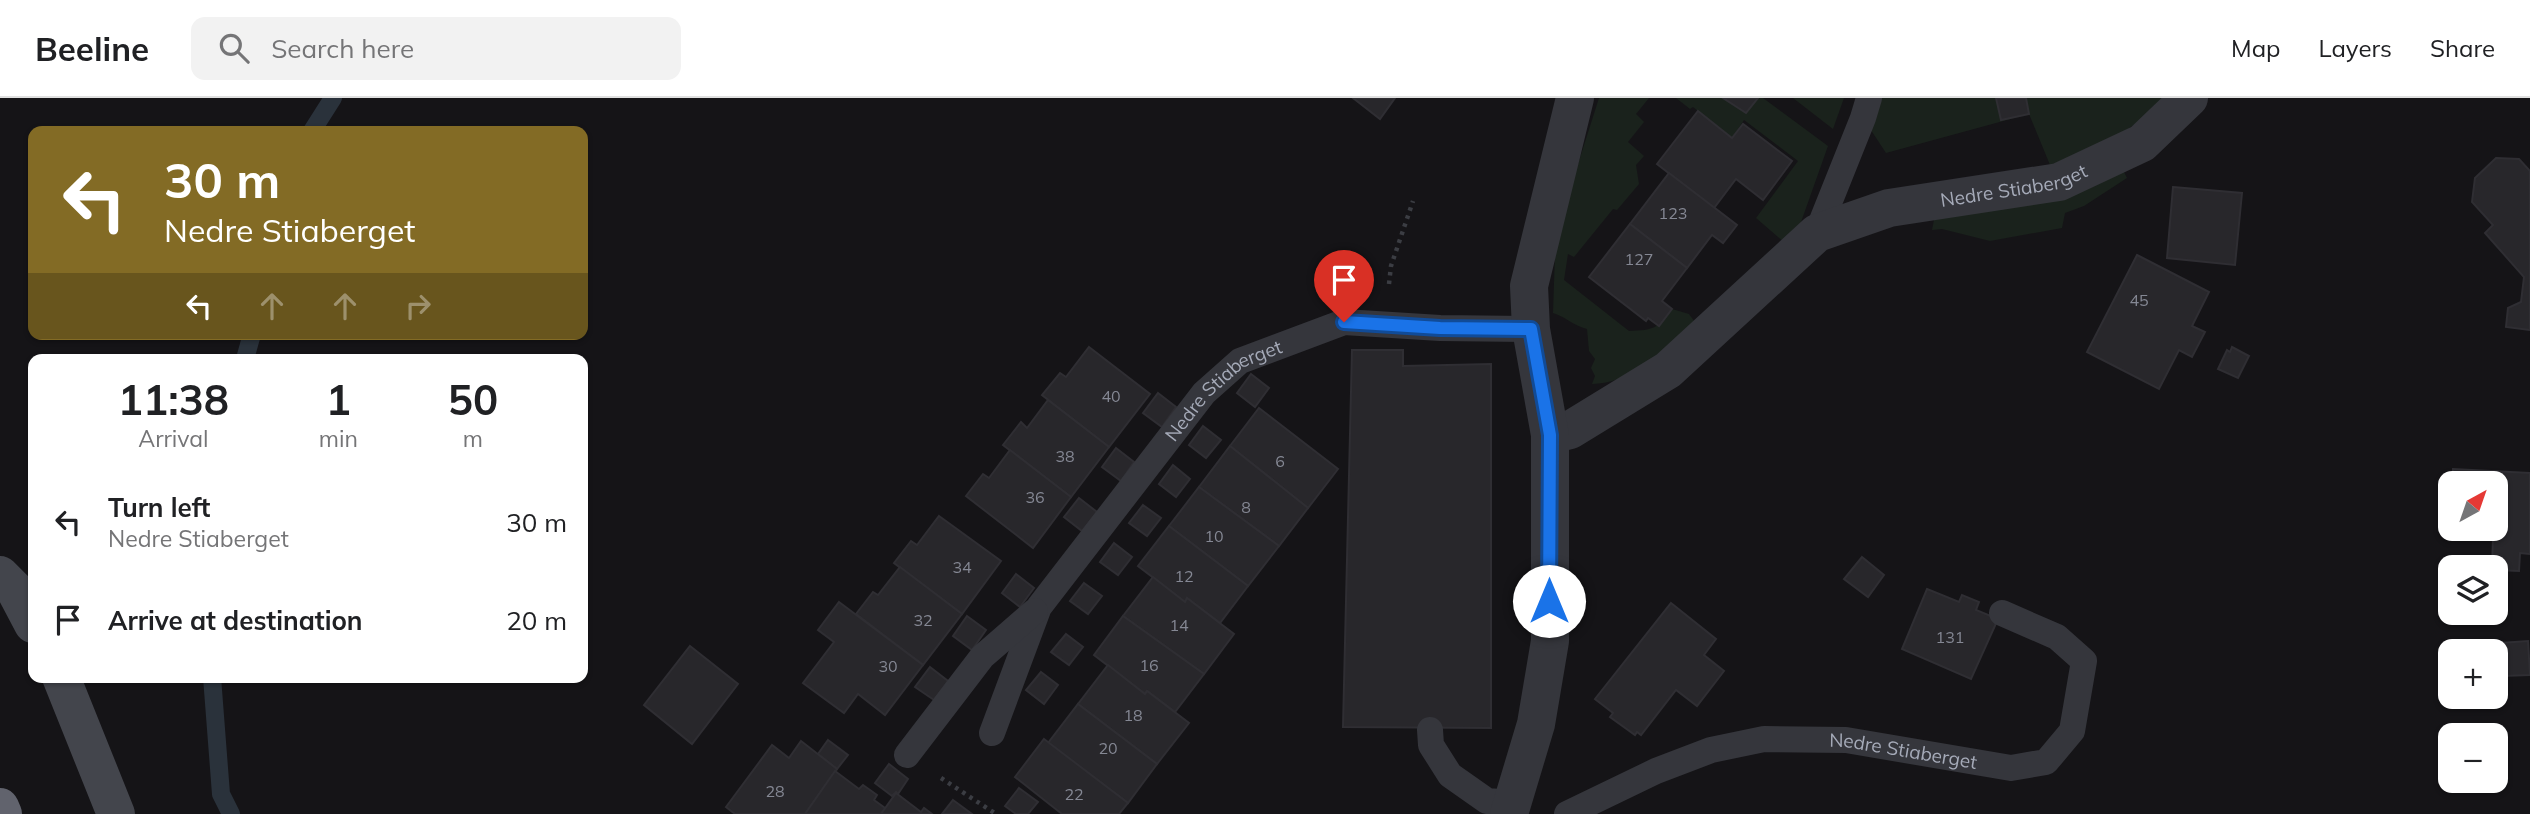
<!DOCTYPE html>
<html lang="en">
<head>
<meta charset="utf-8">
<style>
	:root { --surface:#fff; --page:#f2f2f2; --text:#202124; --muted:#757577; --line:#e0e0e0 }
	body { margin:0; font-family:Mulish,sans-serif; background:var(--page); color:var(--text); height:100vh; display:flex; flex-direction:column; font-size:26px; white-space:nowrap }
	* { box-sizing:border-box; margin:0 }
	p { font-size:23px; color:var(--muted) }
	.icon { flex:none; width:38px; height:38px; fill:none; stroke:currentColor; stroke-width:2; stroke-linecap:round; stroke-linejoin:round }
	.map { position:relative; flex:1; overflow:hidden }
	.details { position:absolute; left:28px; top:256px; width:560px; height:329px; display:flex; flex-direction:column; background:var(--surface); border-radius:14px; box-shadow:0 2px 5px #0004 }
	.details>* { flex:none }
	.guide { position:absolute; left:28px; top:28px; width:560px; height:214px; border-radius:14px; box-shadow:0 2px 5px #0004; background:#836b25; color:#fff; overflow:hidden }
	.needle { width:46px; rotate:40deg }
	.controls { position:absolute; left:2438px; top:373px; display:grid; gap:14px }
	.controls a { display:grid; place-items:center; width:70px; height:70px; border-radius:14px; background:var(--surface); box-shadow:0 2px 5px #0004; font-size:35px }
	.pin { position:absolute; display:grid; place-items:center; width:60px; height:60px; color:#fff; margin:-72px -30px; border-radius:50% 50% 50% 0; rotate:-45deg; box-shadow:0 0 7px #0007 }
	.pin .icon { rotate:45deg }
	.me { position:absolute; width:77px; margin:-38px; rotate:0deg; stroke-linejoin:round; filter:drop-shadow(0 0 5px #0008) }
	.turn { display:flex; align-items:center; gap:24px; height:147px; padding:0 21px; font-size:32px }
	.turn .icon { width:91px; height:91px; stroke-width:2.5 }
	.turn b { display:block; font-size:49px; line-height:60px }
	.lanes { display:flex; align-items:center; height:66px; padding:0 21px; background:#0003; justify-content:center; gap:35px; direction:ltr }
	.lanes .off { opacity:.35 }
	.eta { display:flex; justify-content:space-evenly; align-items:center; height:119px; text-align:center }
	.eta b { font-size:42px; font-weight:700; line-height:49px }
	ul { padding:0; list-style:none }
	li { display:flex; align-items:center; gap:21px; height:98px; padding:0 21px }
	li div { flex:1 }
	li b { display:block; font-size:26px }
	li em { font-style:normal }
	header { display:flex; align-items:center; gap:42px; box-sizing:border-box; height:98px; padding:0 35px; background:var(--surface); border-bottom:2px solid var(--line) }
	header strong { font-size:33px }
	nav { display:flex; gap:38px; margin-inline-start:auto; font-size:24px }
	.search { width:490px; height:63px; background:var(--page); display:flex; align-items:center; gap:18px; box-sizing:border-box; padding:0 24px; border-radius:14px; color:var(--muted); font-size:26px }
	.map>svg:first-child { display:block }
	.green { fill:#1a221c }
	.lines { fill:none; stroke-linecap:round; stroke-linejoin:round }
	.stream { stroke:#2a323b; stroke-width:18 }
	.building { fill:#28272b; stroke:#2f2e33; stroke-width:2 }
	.path { stroke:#3b3d43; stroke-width:4.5; stroke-dasharray:3.5 5; stroke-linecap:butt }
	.lane { stroke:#35363c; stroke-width:26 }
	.street { stroke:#35363c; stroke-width:38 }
	.secondary { stroke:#43454c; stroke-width:38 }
	.highway { stroke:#61636d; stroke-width:38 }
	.route-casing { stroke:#114b97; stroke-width:18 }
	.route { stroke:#1a73e8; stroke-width:12 }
	.labels { text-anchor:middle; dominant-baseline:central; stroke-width:7; stroke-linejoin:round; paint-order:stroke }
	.number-label { font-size:16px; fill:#858894 }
	.street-label { font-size:19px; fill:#a5aab8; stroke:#101012 }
</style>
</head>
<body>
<header>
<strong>Beeline</strong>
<div class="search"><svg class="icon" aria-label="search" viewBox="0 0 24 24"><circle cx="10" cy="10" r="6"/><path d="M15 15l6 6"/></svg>Search here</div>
<nav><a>Map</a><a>Layers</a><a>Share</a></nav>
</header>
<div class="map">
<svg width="2530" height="716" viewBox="0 0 2530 716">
	<rect width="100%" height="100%" fill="#151417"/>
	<g class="green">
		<path d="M1599 0H1649L1636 16 1644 24 1628 44 1644 58 1636 67 1639 86 1617 112 1613 111 1574 159 1568 156 1564 182 1629 233C1654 232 1657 231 1672 211L1689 216 1697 227C1671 252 1629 286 1592 286L1595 278 1591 270 1595 261 1589 253 1587 231C1574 228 1566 219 1553 215L1555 155 1571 88Z"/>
		<path d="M1676 0H1723L1746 15 1758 0H1763L1828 48 1800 127 1785 145 1756 120 1798 63 1744 22 1732 40 1693 9 1690 11Z"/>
		<path d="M1793 0H1844L1833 31Z"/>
		<path d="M1870 0H2165L2154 13 2096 53 2050 67 2029 16 1886 55 1863 20Z"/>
		<path d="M2122 70 2127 80 2084 108 2065 115 2062 130 1990 143 1942 131 1932 132 1934 122Z"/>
	</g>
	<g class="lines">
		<g class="stream">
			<path d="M312 33 333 0"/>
			<path d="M245 261 252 236"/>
			<path d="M212 579 221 696 231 716"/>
		</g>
	</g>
	<g class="building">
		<path d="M1353 0H1395L1380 21Z"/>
		<path d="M1723 0H1758L1746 15Z"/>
		<path d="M1996 0H2026L2029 16 2001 22Z"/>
		<path d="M1698 13 1732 40 1743 26 1792 63 1763 102 1736 81 1714 110 1657 66Z"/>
		<path d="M2496 60 2519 61 2530 73V232L2506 229 2508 210 2521 204 2524 179 2485 135 2493 127 2472 104 2475 80Z"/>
		<path d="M1669 75 1737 127 1723 145 1712 137 1687 170 1630 126Z"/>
		<path d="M2173 89 2242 95 2235 167 2167 160Z"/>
		<path d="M1630 126 1687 170 1662 203 1672 211 1659 228 1648 220 1646 223 1589 179Z"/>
		<path d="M2137 157 2209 194 2192 228 2205 234 2192 259 2179 252 2159 291 2087 254Z"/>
		<path d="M1089 249 1150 296 1109 349 1042 297 1060 275 1066 279Z"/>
		<path d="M2232 249 2249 258 2238 280 2218 271 2227 252 2230 254Z"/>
		<path d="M1352 252H1403V268L1491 266V630L1343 629Z"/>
		<path d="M1251 276 1269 290 1255 309 1237 295Z"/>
		<path d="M1158 295 1176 309 1162 329 1143 315Z"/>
		<path d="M1048 302 1109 349 1071 399 1003 347 1021 324 1027 330Z"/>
		<path d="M1259 310 1338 371 1308 410 1230 348Z"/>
		<path d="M1203 328 1221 342 1206 360 1189 347Z"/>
		<path d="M1230 348 1308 410 1279 448 1199 389Z"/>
		<path d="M1116 350 1134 364 1121 383 1102 369Z"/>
		<path d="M1010 352 1071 399 1033 450 966 398 983 376 989 380Z"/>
		<path d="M1173 367 1190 381 1176 399 1159 386Z"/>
		<path d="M2453 371 2530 375V456L2520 455 2519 473 2496 472V469H2492L2493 440 2450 438V430H2496V385H2453Z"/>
		<path d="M1199 389 1279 448 1248 488 1169 428Z"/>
		<path d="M1079 400 1097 414 1082 433 1064 419Z"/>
		<path d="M1143 407 1161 420 1147 438 1129 425Z"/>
		<path d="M939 418 1001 463 962 516 894 465 911 443 917 447Z"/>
		<path d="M1169 428 1248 488 1220 525 1187 500 1185 504 1138 468Z"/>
		<path d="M1114 445 1132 459 1118 477 1100 464Z"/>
		<path d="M1862 459 1884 477 1868 499 1844 481Z"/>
		<path d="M900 469 962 516 923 567 856 516 873 494 878 497Z"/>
		<path d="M1016 476 1034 490 1020 509 1002 495Z"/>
		<path d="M1153 479 1185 504 1187 500 1234 536 1204 576 1123 518Z"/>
		<path d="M1084 485 1102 498 1088 516 1070 503Z"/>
		<path d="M1927 491 1959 504 1962 497 1979 504 1976 512 1998 521 1971 581 1902 551Z"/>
		<path d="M839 504 923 567 885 617 858 596 844 615 803 585 834 544 818 532Z"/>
		<path d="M1671 505 1716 541 1704 557 1724 573 1697 608 1676 592 1641 637 1637 634 1635 637 1610 619 1613 615 1595 601Z"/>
		<path d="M967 518 986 532 972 552 953 538Z"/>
		<path d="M1123 518 1204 576 1175 614 1147 593 1145 596 1094 557Z"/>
		<path d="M1066 536 1083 549 1069 567 1051 554Z"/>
		<path d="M2528 543 2530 577 2502 578 2500 545Z"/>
		<path d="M690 548 738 586 692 646 644 607Z"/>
		<path d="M1108 567 1145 596 1147 593 1189 625 1157 666 1078 606Z"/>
		<path d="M930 569 948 583 934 602 915 589Z"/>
		<path d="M1041 574 1058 587 1044 606 1026 592Z"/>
		<path d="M1078 606 1157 666 1128 705 1048 645Z"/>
		<path d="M1044 641 1128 705 1119 716H1062L1015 679Z"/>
		<path d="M828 642 848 657 837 671 818 656Z"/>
		<path d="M801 643 837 671 805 716H735L726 709 772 647 789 660Z"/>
		<path d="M889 666 908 681 898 696 896 694 892 698 875 685Z"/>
		<path d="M835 673 859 691 863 687 877 697 874 702 885 710 881 716H805Z"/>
		<path d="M1019 690 1038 704 1028 716H1016L1005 708Z"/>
		<path d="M896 695 921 714 924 710 932 716H881Z"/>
		<path d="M953 702 972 716H942Z"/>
	</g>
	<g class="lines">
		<g class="path">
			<path d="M1389 186 1391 168 1413 103"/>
			<path d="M941 680 996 716"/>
		</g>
		<g class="lane">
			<path d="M1817 135 1863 20 1869 0"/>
			<path d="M1430 632 1431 647 1450 677 1487 703 1512 705"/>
			<path id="s1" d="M992 635 1039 509 1204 295 1240 263 1344 224 1440 230 1531 231"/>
			<path d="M907 657 982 559 1035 513"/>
			<path id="s2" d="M1567 716 1656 673 1711 652 1764 641 1846 642 2011 670 2046 664 2072 633 2084 563 2057 539 2002 515"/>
		</g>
		<g class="street">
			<path id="s3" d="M1550 337 1570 332 1668 272 1817 135 1889 110 2059 84 2142 45 2189 0"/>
			<path d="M1509 716 1536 626 1550 543V337L1531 231 1529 188 1575 0"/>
		</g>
		<g class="secondary">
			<path d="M0 477 15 492 33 526"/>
			<path d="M61 579 116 716"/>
		</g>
		<path class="highway" d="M0 709 3 716"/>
	</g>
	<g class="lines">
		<g class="route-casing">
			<path id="route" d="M1344 224 1440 230 1531 231 1550 337 1549 503"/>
		</g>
		<use href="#route" class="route"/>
	</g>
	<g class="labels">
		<g class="number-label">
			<text x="1673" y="115">123</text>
			<text x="1639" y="161">127</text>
			<text x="2139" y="202">45</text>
			<text x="1111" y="298">40</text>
			<text x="1065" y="358">38</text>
			<text x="1280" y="363">6</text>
			<text x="1035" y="399">36</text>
			<text x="1246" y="409">8</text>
			<text x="1214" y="438">10</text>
			<text x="962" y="469">34</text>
			<text x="1184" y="478">12</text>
			<text x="923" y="522">32</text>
			<text x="1179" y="527">14</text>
			<text x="1950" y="539">131</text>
			<text x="1149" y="567">16</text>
			<text x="888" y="568">30</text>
			<text x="1133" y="617">18</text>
			<text x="1108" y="650">20</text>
			<text x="775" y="693">28</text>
			<text x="1074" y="696">22</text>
		</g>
		<g class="street-label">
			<text stroke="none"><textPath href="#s3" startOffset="541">Nedre Stiaberget</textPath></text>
			<text stroke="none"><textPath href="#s1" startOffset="422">Nedre Stiaberget</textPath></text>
			<text stroke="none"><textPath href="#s2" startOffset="352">Nedre Stiaberget</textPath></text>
		</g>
	</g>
</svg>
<div class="controls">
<a><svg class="needle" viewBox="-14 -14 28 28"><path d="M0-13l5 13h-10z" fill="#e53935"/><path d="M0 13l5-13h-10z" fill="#757577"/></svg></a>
<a><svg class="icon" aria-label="layers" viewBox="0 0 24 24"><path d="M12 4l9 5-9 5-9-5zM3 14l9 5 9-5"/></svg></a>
<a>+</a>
<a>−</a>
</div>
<div class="pin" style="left:1344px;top:224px;background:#d93025"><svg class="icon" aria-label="arrive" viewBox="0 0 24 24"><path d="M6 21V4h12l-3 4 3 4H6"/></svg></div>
<svg class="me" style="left:1549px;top:503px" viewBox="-20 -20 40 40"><circle r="19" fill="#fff"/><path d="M0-13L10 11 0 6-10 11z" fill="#1a73e8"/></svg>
<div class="guide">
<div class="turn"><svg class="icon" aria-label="left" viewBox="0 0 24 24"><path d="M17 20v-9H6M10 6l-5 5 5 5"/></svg><div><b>30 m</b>Nedre Stiaberget</div></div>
<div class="lanes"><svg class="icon" aria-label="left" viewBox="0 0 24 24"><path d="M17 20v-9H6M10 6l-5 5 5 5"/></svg><svg class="icon off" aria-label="ahead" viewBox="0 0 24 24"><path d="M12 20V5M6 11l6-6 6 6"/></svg><svg class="icon off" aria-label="ahead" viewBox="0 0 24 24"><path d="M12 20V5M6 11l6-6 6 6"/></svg><svg class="icon off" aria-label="right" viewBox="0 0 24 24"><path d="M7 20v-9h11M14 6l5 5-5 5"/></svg></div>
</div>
<section class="details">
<div class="eta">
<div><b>11:38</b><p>Arrival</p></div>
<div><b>1</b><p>min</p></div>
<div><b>50</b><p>m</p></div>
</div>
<ul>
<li><svg class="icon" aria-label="left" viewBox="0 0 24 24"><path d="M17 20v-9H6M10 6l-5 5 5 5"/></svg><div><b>Turn left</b><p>Nedre Stiaberget</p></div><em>30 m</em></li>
<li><svg class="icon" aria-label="arrive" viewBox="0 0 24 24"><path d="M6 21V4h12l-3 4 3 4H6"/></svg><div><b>Arrive at destination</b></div><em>20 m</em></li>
</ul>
</section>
</div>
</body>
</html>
